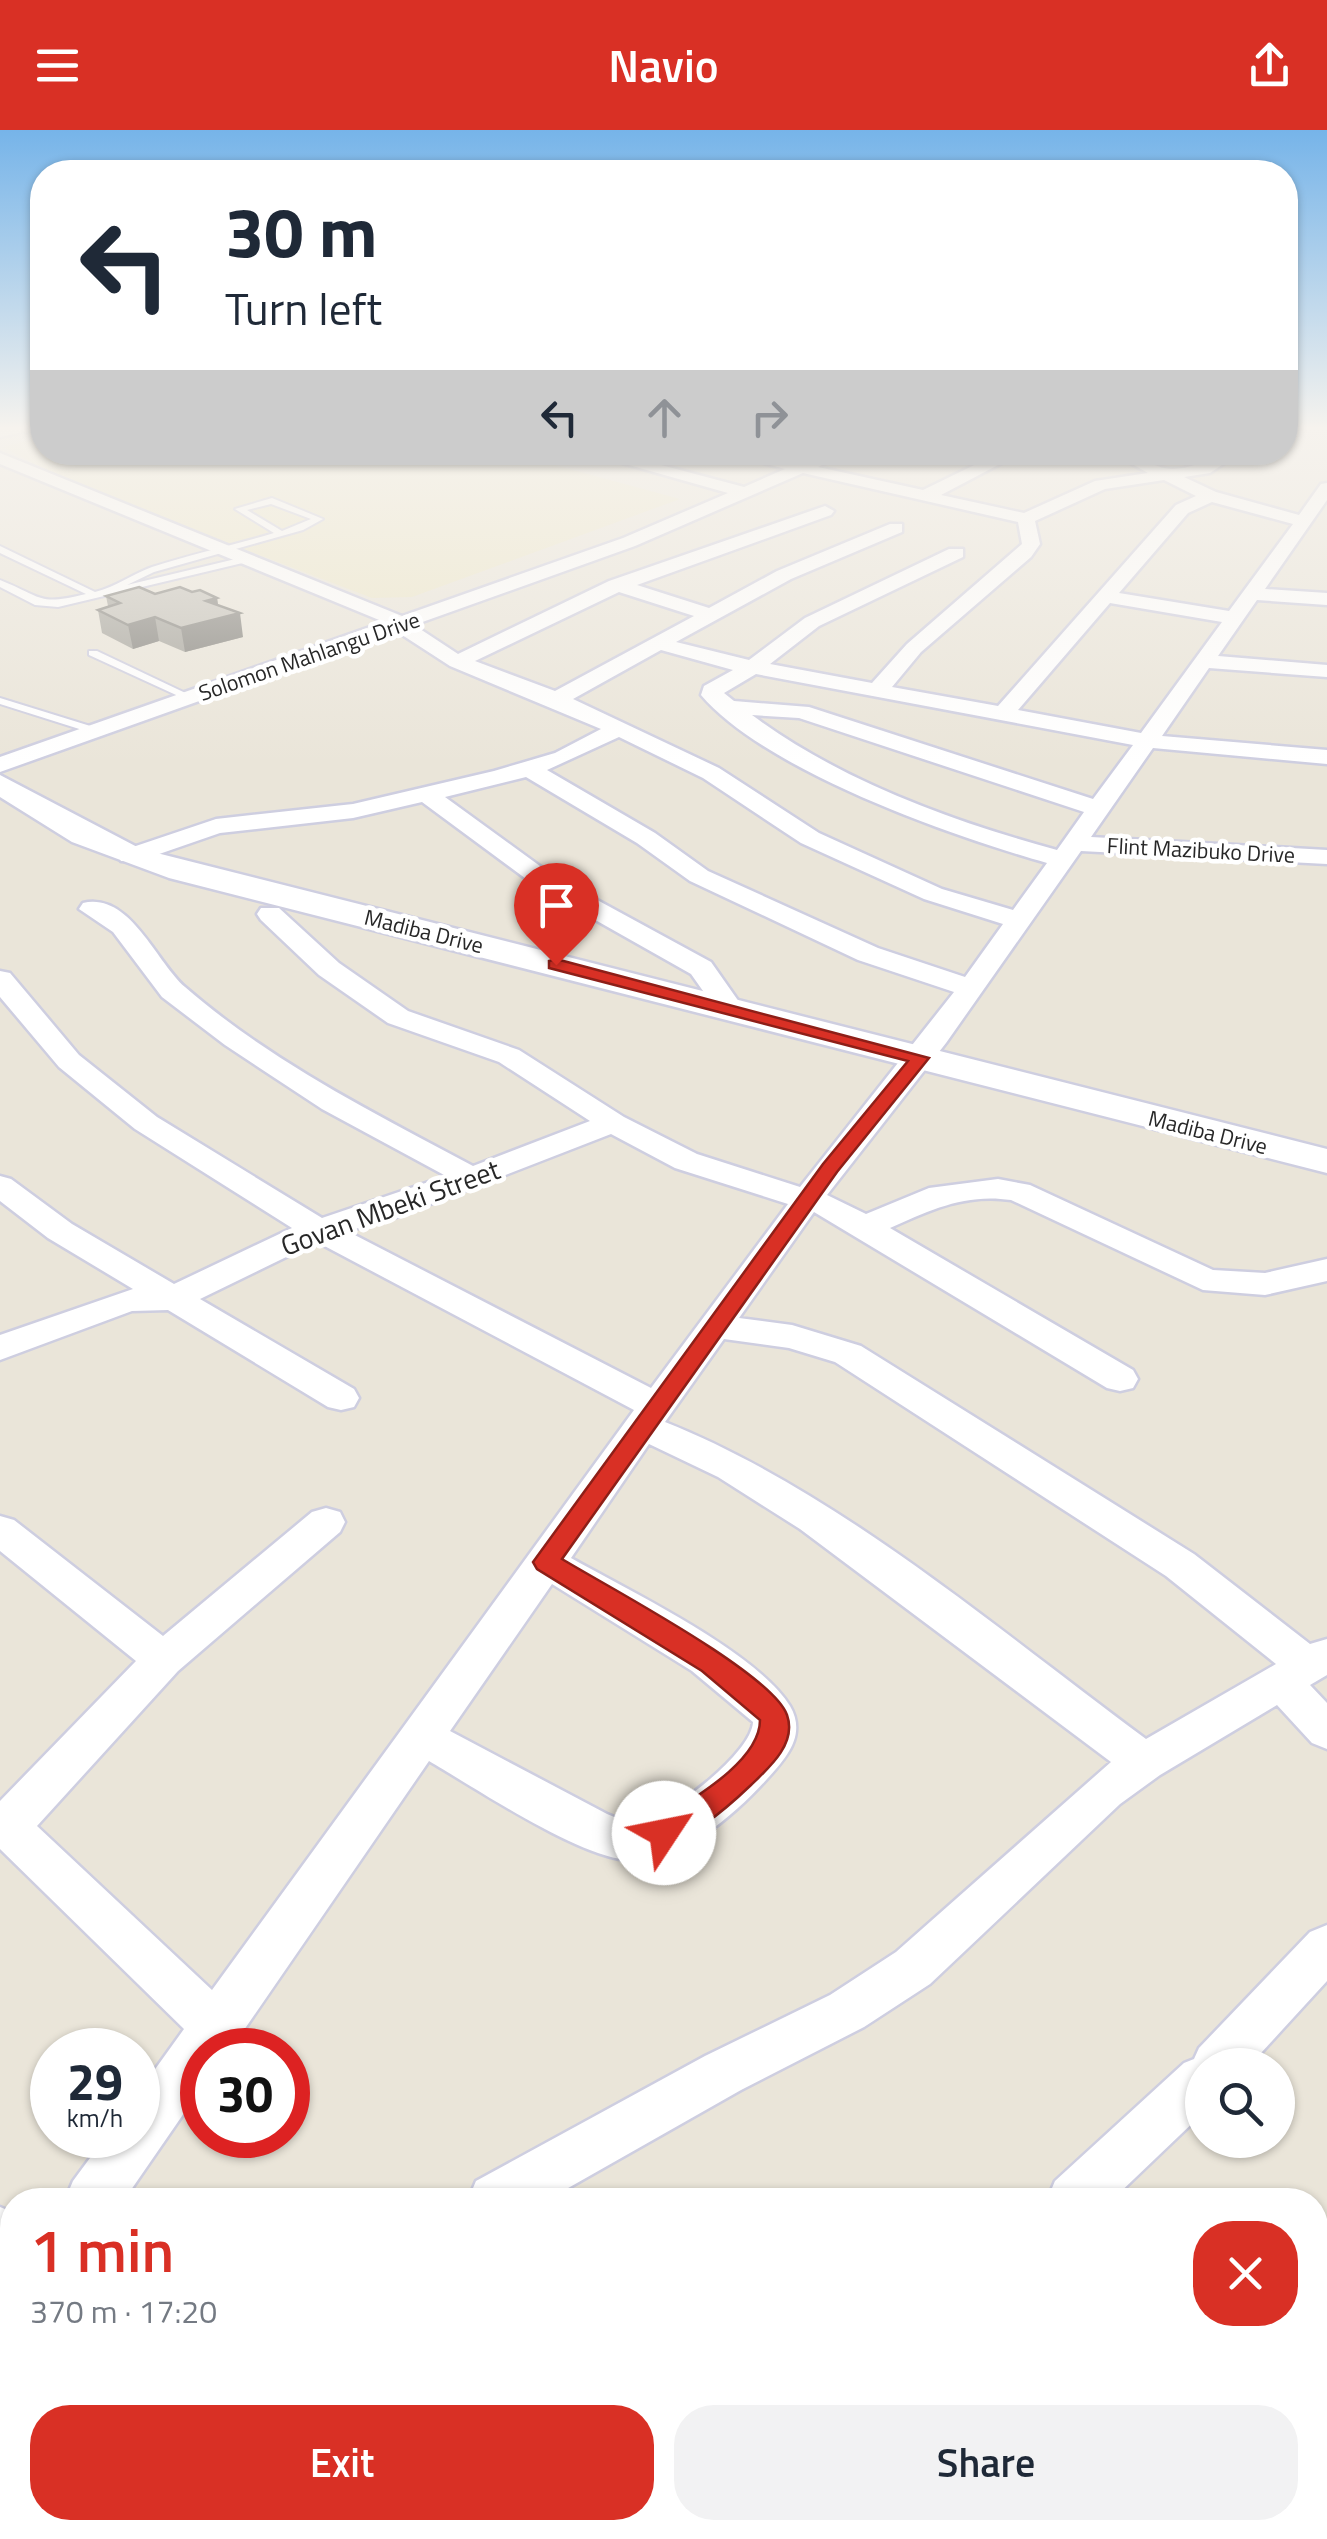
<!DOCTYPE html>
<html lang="en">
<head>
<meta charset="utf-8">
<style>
	:root { --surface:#fff; --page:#f2f2f3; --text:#1f2937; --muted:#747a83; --accent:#d93025 }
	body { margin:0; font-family:"Titillium Web",sans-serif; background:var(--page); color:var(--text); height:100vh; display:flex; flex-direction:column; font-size:38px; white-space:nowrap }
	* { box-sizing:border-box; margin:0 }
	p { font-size:32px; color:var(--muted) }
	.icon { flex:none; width:55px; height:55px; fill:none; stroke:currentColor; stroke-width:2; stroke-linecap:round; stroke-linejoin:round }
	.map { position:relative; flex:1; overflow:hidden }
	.drawer { position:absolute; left:0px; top:2058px; width:1328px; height:352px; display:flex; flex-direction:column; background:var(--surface); border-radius:40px 40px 0 0; box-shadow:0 2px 8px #0004 }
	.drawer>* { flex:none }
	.top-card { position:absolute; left:30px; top:30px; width:1268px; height:305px; border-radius:40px; box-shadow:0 2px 8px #0004; background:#fff; color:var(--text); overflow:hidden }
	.fabs { position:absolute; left:1185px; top:1918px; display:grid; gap:20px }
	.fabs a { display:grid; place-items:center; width:110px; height:110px; border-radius:50%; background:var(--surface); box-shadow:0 2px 8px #0004; font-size:50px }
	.speed { position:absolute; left:30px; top:1898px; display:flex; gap:20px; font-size:50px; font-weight:700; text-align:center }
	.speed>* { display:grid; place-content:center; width:130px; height:130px; border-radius:50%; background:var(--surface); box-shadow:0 2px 8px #0004; line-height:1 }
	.speed small { font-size:25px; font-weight:400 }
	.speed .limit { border:15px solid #d22; background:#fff; color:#111 }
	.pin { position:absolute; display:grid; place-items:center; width:85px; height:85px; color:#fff; margin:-102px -42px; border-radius:50% 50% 50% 0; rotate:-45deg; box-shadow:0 0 10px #0007 }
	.pin .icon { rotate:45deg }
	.me { position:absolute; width:110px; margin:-55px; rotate:56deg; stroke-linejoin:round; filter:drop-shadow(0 0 8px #0008) }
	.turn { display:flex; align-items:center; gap:35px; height:210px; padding:0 30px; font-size:45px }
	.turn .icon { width:130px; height:130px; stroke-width:2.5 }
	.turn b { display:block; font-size:70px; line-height:85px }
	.lanes { display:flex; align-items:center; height:95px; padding:0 30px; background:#0003; justify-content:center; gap:50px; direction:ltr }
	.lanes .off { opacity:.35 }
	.round { display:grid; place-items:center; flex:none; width:105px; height:105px; border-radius:40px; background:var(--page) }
	.head { display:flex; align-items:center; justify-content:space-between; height:170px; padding:0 30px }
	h1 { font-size:60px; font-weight:600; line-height:75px; color:var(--accent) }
	.button { display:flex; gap:20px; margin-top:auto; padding:20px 30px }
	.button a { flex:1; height:115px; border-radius:40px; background:var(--accent); color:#fff; font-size:40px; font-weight:600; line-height:115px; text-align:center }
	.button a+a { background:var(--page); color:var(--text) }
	header { display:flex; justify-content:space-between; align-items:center; height:130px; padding:0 30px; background:var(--accent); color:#fff; font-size:45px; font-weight:600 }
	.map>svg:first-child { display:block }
	.education { fill:#ece6c8 }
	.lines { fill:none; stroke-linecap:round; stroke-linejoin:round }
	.service-casing { stroke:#cecee0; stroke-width:4 }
	.minor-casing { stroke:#cecee0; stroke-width:5 }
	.tertiary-casing { stroke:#cecee0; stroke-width:5 }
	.service { fill:#fff; fill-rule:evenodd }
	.minor { fill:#fff; fill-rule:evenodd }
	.tertiary { fill:#fff; fill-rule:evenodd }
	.wall { fill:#a9a79f }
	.shaded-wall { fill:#8a8882 }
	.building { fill:#c5c2b9; stroke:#8a8882; stroke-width:2.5 }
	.route { fill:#d93025; stroke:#8d1f18; stroke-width:2.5 }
	.labels { text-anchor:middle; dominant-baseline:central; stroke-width:9; stroke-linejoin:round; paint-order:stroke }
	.far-street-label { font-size:22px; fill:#272727; stroke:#fff }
	.street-label { font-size:28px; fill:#272727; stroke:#fff }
</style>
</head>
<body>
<header><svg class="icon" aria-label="menu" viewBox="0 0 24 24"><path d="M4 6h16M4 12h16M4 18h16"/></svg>Navio<svg class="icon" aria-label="share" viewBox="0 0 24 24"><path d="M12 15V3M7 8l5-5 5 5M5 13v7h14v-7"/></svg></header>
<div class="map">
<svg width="1327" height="2409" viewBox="0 0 1327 2409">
	<rect width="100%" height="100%" fill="#eae5d9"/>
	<path class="education" d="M42 307V322L510 323 680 369 412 467 372 468 75 355 3 317Z"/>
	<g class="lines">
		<g class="service-casing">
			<g id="service">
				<path d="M272 368 323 389 303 400 154 442 127 455 248 426 253 429 251 431 58 477 35 475 0 457V450C43 467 37 476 86 464L0 423V416L95 462C116 457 132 444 152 437 192 424 234 415 274 403L235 379ZM271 374 311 389 282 401 247 380Z"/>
				<path d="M89 521H97L196 568 187 570 89 525Z"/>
				<path d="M0 568 100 599 102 601 92 603 0 574Z"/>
			</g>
		</g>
		<g class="minor-casing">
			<g id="minor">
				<path d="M39 296 37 299 0 307V297Z"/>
				<path d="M583 322H612L744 357 785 339 723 322C749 322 778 333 798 332 812 332 827 322 847 322L818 337 923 360 1001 322H1023L941 365 1024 383 1095 351 1148 343 1111 322C1138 322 1153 339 1172 339 1198 339 1216 322 1241 322L1210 343 1184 347 1216 362 1299 385 1321 354 1327 353V370L1265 459 1327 463V475L1257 470 1218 526 1327 535V547L1209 538 1162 606 1327 620V634L1153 618 1091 707 1327 720V734L1081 721 946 913 827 1065 866 1084 929 1058 998 1049 1030 1055 1213 1140 1265 1143 1327 1129V1151L1265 1165 1203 1160 1011 1070C966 1063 930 1080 890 1098L1133 1240 1138 1249 1133 1258 1120 1261 1107 1258 814 1082 739 1188 792 1195 861 1216 1194 1424 1310 1514 1327 1509V1545L1310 1555 1327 1573V1619L1312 1613 1277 1575 1160 1645 1120 1674 930 1854 864 1897 741 1960 547 2070H468L476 2051 705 1926 830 1865 896 1822 1111 1632 800 1399 718 1347 649 1314 571 1428C628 1460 757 1522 790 1576 807 1605 786 1628 767 1649 735 1684 685 1729 633 1730 585 1732 474 1657 429 1631L235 1913 228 1920H202V1957L124 2070H65L73 2051 107 2005H138V1963L184 1899 0 1719V1671L136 1531 0 1421V1386L14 1390 163 1506 312 1382 326 1378 340 1382 345 1392 340 1402 178 1541 37 1696 212 1860 634 1280 317 1112 200 1169 354 1259 359 1268 354 1277 341 1280 328 1277 168 1180 132 1181 0 1230V1205L133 1159 48 1108 0 1071V1046L11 1049 72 1094 174 1154 292 1098 135 999 59 937 0 867V841L10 843 79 925 157 987 322 1088 446 1046 322 979 225 915 162 867 113 802 79 779 83 773C130 762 156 832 185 857 270 931 374 983 473 1036L590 991 499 932 388 893 319 845 261 790 257 784 261 778H279L339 833 408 881 519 920 624 987 697 1024 800 1057 954 862 858 830 690 751 637 713 526 647 445 667 555 747 711 832 744 879 740 885H720L691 844 537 757 422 672 353 688 220 703 139 731H121L118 726 121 721 216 689 353 674 494 641 555 623 601 599 450 536 396 501 0 642V627L384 492 0 334V323L402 486 623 408 728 363ZM803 343 1018 392 1022 414 907 514 872 553 770 534 819 496 963 427V419H949L805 488 749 530 676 512 791 449 902 402V394H890L777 441 709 478 637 455 831 385 834 381 825 376 609 451 458 524 414 495 635 416ZM1164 350 1196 366 1176 375 998 576 892 557 921 522 1031 427 1040 414 1035 391 1105 359ZM1212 372 1293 394 1229 481 1119 463 1188 383ZM619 462 694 486 555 561 475 531ZM1110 473 1222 492 1141 603 1018 580ZM661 520 733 540 704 556 701 565C766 641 952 706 1047 733L1013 780 942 759 819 703 719 638 573 569ZM756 544 1133 615 1093 669 809 577 734 571 724 563ZM752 585 799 588 1084 682 1057 720C951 691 841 651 752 585ZM619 607 703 648 801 713 924 769 1003 794 965 847 878 818 708 741 655 703 547 640ZM611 1004 675 1038 788 1074 651 1258 347 1101 389 1090ZM724 1209 789 1218 835 1232 1166 1446 1276 1534 1146 1609C998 1500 836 1360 665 1292ZM552 1454 692 1541 753 1592C752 1622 675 1682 646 1689 632 1692 620 1690 607 1684L450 1601Z"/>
				<path d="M1327 1795V1851L1250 1935H1202V1984L1112 2070H1047L1055 2051 1184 1933 1194 1929 1199 1918 1310 1802Z"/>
				<path d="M0 2077 12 2082V2145L0 2140Z"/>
				<path d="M12 2149V2217L0 2222V2154Z"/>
				<path d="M1327 2267V2331L1315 2336V2272Z"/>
				<path d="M521 2398H594L590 2409H516Z"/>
				<path d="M1168 2398H1238L1234 2409H1163Z"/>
			</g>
		</g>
		<g class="tertiary-casing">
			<path id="tertiary" d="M0 645 141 719 1327 1019V1043L169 748 72 712 0 667Z"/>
		</g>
		<use href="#service" class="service"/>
		<use href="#minor" class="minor"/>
		<use href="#tertiary" class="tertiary"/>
	</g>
	<path class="wall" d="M192 462 217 468 218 475 243 507 185 522 159 511 133 519 102 503 98 480 108 476 106 466Z"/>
	<g class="shaded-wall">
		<path d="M217 468 220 488 240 483 243 507 185 522 181 498 206 471Z"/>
		<path d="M155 487 159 511 133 519 128 495Z"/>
	</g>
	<path class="building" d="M139 457 155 464 180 457 192 462 200 460 217 468 206 471 240 483 181 498 155 487 128 495 98 480 120 473 106 466Z"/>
	<linearGradient id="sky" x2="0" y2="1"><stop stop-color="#76b4e9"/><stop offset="0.47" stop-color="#f6f3ee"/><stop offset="1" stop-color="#f6f3ee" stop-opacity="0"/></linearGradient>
	<rect width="1327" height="634" fill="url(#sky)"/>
	<path class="route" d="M556 829 929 928 837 1042 562 1429C606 1456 772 1543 787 1585 797 1613 770 1637 751 1655 727 1678 696 1705 664 1716L654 1712 649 1703 654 1694C687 1672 760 1633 760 1590L702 1541 537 1439 533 1432 823 1034 908 931 549 838V831Z"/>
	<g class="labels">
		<g class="far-street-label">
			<text transform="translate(309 526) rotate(-19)">Solomon Mahlangu Drive</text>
			<text transform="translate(1201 720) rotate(3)">Flint Mazibuko Drive</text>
			<text transform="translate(424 801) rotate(14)">Madiba Drive</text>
			<text transform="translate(1208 1002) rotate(14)">Madiba Drive</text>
		</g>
		<g class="street-label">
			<text transform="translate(390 1077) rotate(-20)">Govan Mbeki Street</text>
		</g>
	</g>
</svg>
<div class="fabs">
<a><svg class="icon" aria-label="search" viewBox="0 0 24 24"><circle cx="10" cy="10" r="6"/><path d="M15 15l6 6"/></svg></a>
</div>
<div class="speed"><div>29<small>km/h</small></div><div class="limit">30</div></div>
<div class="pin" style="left:556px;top:835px;background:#d93025"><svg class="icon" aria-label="arrive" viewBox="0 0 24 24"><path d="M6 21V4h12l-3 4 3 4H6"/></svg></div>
<svg class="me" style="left:664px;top:1703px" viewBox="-20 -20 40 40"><circle r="19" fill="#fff"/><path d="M0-13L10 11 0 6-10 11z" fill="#d93025"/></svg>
<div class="top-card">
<div class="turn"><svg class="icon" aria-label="left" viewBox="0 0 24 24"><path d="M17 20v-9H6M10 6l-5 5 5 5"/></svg><div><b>30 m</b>Turn left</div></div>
<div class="lanes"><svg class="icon" aria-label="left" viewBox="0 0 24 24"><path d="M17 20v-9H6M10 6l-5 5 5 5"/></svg><svg class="icon off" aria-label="ahead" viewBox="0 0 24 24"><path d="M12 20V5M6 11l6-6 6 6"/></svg><svg class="icon off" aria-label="right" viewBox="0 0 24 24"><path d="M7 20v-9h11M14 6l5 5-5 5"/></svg></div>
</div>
<section class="drawer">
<div class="head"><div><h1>1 min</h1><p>370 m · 17:20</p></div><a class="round" style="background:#d93025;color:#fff"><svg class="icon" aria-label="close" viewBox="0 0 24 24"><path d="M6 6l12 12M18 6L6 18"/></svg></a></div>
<div class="button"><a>Exit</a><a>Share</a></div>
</section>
</div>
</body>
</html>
